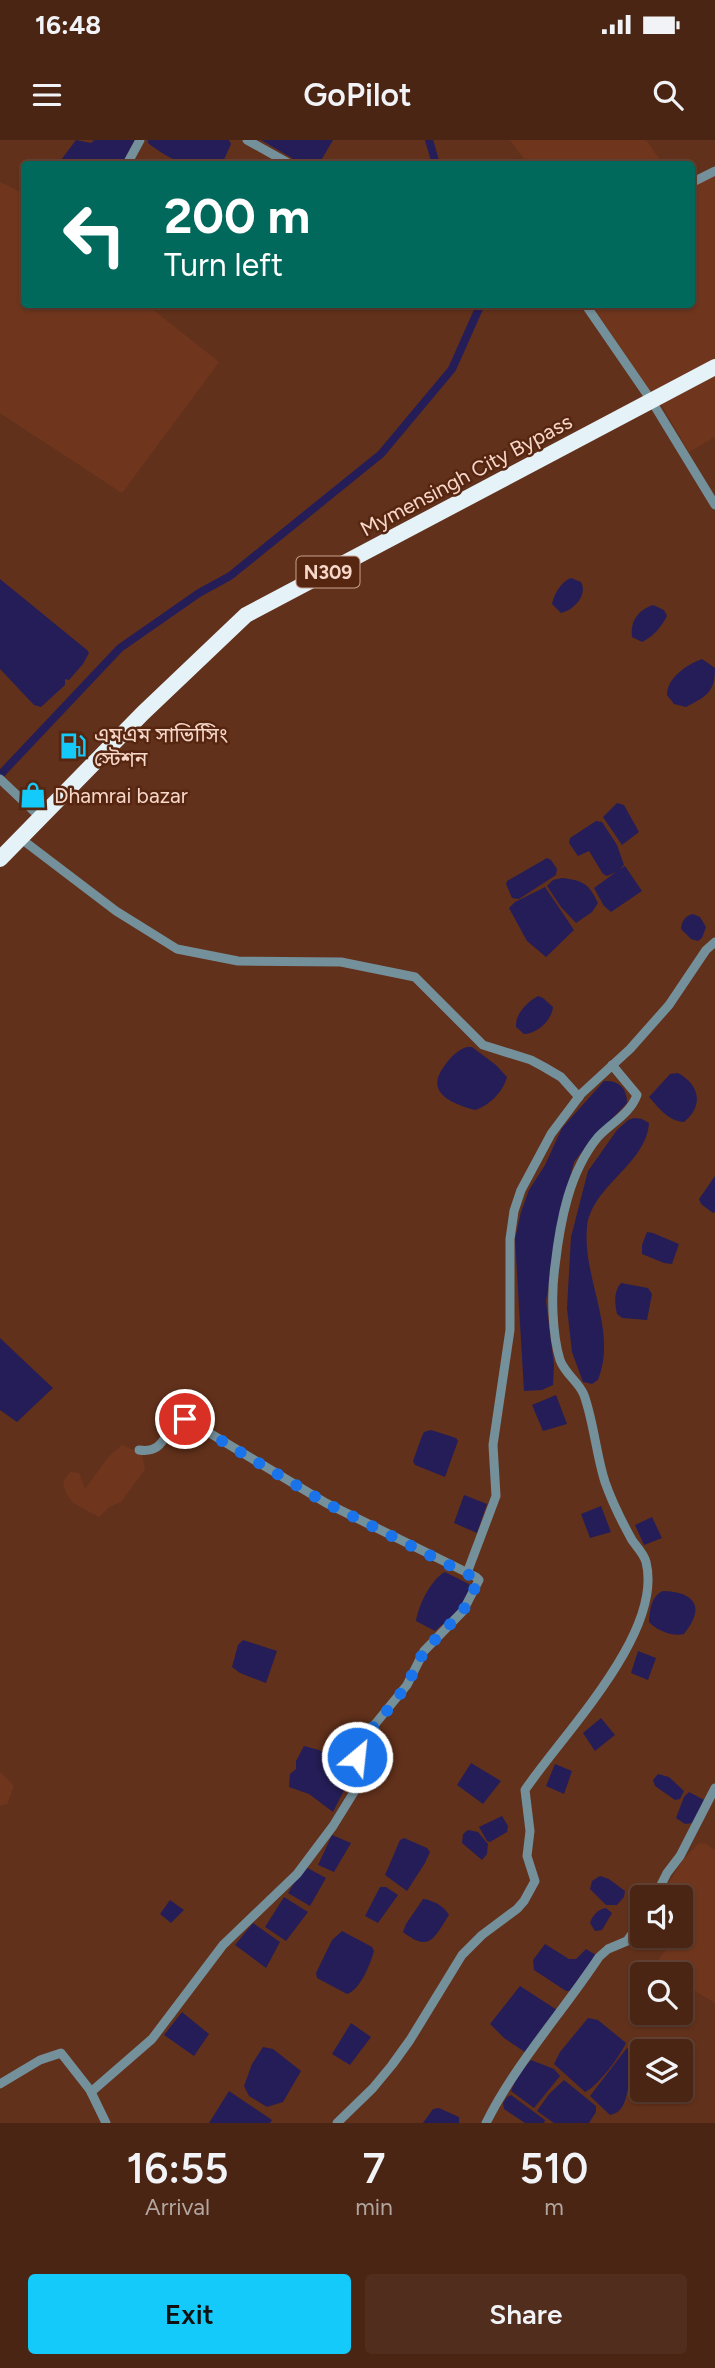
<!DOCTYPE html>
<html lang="en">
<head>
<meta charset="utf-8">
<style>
	:root { --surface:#4a2514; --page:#512d1d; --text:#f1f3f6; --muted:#b2a5a0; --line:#614234; --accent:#13cafb }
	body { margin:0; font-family:Figtree,"Noto Sans Bengali",sans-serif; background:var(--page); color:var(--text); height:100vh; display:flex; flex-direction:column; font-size:26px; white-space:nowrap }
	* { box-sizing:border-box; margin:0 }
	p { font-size:23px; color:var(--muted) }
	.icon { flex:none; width:38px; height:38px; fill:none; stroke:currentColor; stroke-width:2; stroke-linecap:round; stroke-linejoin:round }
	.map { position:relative; height:1983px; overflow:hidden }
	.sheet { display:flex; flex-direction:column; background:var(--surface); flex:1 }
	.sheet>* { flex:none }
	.banner { position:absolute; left:21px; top:21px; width:674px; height:147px; border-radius:7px; box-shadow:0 2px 5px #0004,0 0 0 2px var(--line); background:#00695c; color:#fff; overflow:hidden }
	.fabs { position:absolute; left:630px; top:1745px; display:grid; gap:14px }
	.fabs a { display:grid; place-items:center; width:63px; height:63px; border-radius:7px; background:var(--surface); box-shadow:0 2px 5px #0004,0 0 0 2px var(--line); font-size:35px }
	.pin { position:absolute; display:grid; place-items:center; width:60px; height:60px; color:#fff; margin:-30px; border:4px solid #fff; border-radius:50%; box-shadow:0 2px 7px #0007 }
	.me { position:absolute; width:77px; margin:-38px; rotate:28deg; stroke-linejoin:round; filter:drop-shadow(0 0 5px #0008) }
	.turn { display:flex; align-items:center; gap:24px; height:147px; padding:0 28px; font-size:32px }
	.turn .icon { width:91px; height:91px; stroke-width:2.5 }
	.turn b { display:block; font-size:49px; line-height:60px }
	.eta { display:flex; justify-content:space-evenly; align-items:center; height:119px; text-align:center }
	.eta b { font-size:42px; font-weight:600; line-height:49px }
	.button { display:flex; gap:14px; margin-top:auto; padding:14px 28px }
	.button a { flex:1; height:80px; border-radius:7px; background:var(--accent); color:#111; font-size:28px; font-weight:600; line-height:80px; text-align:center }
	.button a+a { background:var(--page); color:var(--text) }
	.status { display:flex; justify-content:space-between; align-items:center; height:49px; padding:0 35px; background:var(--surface); direction:ltr }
	.status svg { height:19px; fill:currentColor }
	header { display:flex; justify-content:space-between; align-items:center; height:91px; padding:0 28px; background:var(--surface); font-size:32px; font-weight:600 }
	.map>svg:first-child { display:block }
	.built { fill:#6f361d }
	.water { fill:#251d57 }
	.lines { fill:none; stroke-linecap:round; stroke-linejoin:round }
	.canal { stroke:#251d57; stroke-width:8 }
	.street { stroke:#74909b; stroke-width:9 }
	.highway { stroke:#e5f2f8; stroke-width:16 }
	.route { stroke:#1a73e8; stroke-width:12; stroke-dasharray:0 21.6 }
	.labels { text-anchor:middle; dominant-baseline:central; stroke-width:5; stroke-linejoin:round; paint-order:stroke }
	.shield { fill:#562610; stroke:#c7a292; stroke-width:2 }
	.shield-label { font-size:19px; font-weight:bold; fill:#f7d7ca }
	.street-label { font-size:21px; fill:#f7d7ca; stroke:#562610 }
	.poi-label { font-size:21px; fill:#f7d7ca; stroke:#562610; text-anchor:start }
</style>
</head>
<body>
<div class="status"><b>16:48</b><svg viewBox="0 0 49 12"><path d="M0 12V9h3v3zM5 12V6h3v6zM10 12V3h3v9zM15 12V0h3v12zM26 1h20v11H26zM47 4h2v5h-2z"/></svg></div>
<header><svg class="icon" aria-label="menu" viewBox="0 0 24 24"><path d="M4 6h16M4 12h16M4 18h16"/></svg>GoPilot<svg class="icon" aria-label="search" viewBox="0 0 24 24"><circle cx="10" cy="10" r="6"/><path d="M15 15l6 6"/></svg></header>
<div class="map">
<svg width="715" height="1983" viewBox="0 0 715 1983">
	<rect width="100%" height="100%" fill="#62311b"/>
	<g class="built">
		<path d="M510 0H646L663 24H528Z"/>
		<path d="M715 34V221L653 256 592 165 691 164V46Z"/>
		<path d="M0 42 24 54V164L147 165 219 222 122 353 0 273Z"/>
		<path d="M715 236V297L689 312 661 264Z"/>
		<path d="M122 1305 142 1314 145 1329 121 1362 109 1367 99 1377 73 1363 66 1353 63 1342 70 1332 79 1333 85 1349 110 1315Z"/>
		<path d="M0 1632 14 1646 7 1664 0 1666Z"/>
		<path d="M699 1703 706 1704 715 1710V1863L681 1842V1834H667L654 1826 676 1796H681V1757H660L682 1721Z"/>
	</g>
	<g class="water">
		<path d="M76 0 91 3 94 0H135L122 24H58Z"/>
		<path d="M148 0H229L231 4 222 24C188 25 176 25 148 3Z"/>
		<path d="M261 0H333L319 24H302Z"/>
		<path d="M571 438 581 442C588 455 574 470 561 473L552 464C554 454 561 442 571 438Z"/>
		<path d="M0 439 87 510 89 513 83 524 69 540 65 539V545L41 567 34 565 0 529Z"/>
		<path d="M653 465 664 470 667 476C662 486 653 497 642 502L632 497C630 481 638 470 653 465Z"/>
		<path d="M702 519 715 528C715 552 707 556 686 567L674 564 667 555C667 538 686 525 702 519Z"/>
		<path d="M617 663 624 665 639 692 622 705 603 677Z"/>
		<path d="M596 681 602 682 617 705 624 725 620 729 625 726 642 751 611 772 604 766 594 748 616 732 607 736 603 734 589 711 578 716 569 703 570 698Z"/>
		<path d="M547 718 551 720 557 729 556 735 519 759 512 758 506 744 507 741Z"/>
		<path d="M562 738C584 741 588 743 598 763L592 772 576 783 561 767 547 746 553 740Z"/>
		<path d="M545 747 574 790 546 817 527 801 509 768 515 762Z"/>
		<path d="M693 774 700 777 706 787 702 798 698 801 691 799 681 789C681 782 686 775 693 774Z"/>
		<path d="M538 856 543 858 553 867C552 880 537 894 524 894L516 887C515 874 527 862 538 856Z"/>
		<path d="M467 907H472L496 925 507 937C503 952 489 966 475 970 450 963 424 952 445 925 451 917 457 910 467 907Z"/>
		<path d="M678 933C700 945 704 966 684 982 668 981 659 968 649 957L670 934Z"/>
		<path d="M604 941C619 940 627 948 627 963L588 1004 574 1022 565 1056 546 1161 554 1225 553 1245 542 1250 524 1251 515 1099 521 1072 529 1050 545 1025 562 988Z"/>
		<path d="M634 978 642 979 649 983C646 1025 592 1045 587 1087 582 1138 618 1190 598 1240L592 1244 583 1242 572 1212 567 1168 571 1097 588 1031 617 990 628 980Z"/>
		<path d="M715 1036V1072L713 1073 701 1064 699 1059Z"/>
		<path d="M647 1092 653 1093 679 1104 672 1124 664 1123 642 1114V1105Z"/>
		<path d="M621 1143 648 1148 652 1154 647 1180 622 1178 617 1174C615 1164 613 1152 621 1143Z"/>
		<path d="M0 1198 53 1248 17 1282 0 1270Z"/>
		<path d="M556 1255 567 1284 543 1291 532 1265Z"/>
		<path d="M431 1290 456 1298 458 1301 445 1337 415 1325 413 1321 422 1296 424 1292Z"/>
		<path d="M464 1355 487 1364 477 1393 454 1383Z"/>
		<path d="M601 1366 611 1392 590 1398 581 1374Z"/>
		<path d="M652 1377 662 1398 644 1405 635 1385Z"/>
		<path d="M445 1432 469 1444 471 1449 461 1468 435 1491 416 1481C418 1466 431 1439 445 1432Z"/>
		<path d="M663 1451C695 1452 706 1467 684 1494 672 1497 656 1490 649 1482 650 1470 651 1456 663 1451Z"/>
		<path d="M243 1500 277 1511 266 1543 240 1533 232 1527 238 1505Z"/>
		<path d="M638 1511 656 1518 648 1540 631 1533Z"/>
		<path d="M601 1578 615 1595 595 1611 583 1593Z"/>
		<path d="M304 1606 319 1610 355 1629 333 1672 309 1654 289 1647 290 1634 296 1629V1621Z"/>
		<path d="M471 1623 501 1641 483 1664 457 1645Z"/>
		<path d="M555 1624 572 1631 564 1654 546 1646Z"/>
		<path d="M658 1634 669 1637 684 1651 680 1659 675 1660 655 1646 653 1640Z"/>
		<path d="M689 1652 704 1660 693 1683 685 1684 676 1678 684 1657Z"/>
		<path d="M502 1676 508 1686 507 1692 490 1702 487 1701 479 1687Z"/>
		<path d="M468 1690 478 1692 488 1704 487 1714 482 1720 462 1703 463 1694Z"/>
		<path d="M332 1695 351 1703 334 1732 318 1725Z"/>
		<path d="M404 1698 427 1708 430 1712 425 1723 407 1751 385 1735 400 1700Z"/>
		<path d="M304 1726 326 1738 310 1766 288 1753Z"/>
		<path d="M600 1736 609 1739 625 1751 624 1757 617 1765H606L590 1749 592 1741Z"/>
		<path d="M380 1747H386L398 1755 378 1783 365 1776Z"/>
		<path d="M284 1757 308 1772 286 1801 265 1787Z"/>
		<path d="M423 1759C433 1760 444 1766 449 1775 434 1798 430 1813 403 1792L406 1784Z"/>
		<path d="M170 1760 184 1770 171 1783 160 1774Z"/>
		<path d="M606 1768 612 1773 602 1790 595 1791 590 1783C592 1776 598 1769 606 1768Z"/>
		<path d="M253 1783 280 1802 266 1828 235 1805Z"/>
		<path d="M342 1791 372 1807 374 1811C370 1825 360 1850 347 1854L317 1838 316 1833 332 1800Z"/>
		<path d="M545 1804 569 1819H576L586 1809 596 1815 571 1851H566L534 1830 533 1820Z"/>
		<path d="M520 1846 557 1870 525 1912 504 1898 490 1884Z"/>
		<path d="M182 1872 209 1894 194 1916 164 1895Z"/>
		<path d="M588 1878 598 1880 626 1903C620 1916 598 1946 585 1952L554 1924 560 1912Z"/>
		<path d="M351 1883 371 1897 350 1925 332 1914Z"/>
		<path d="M263 1907 273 1909 301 1931 283 1962 267 1967 249 1956 244 1946 252 1924Z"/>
		<path d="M630 1907 642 1914C642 1924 634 1931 631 1939 625 1953 628 1971 610 1975L590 1956 626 1909Z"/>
		<path d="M531 1920 554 1929 560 1936 534 1968 511 1951 517 1936Z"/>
		<path d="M564 1940 596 1966V1972L589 1983H554L537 1971 549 1954Z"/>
		<path d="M229 1951 272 1980 270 1983H209Z"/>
		<path d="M511 1955 545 1980 544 1983H525L504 1969 503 1963 507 1957Z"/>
		<path d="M439 1968 459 1977V1983H423L433 1969Z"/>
	</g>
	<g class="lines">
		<g class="canal">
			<path d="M429 0 436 24"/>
			<path d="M0 635 120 508 199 453 230 436 381 314 452 229 481 164"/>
		</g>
		<g class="street">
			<path d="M247 0 290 24"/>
			<path d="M127 24 140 0"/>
			<path d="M691 43 715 31"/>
			<path d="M585 164 651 260 715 365"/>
			<path d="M0 639 40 677"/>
			<path d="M20 698 116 771 177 809 238 821 341 822 415 837 483 905 531 920 544 927 561 937 579 957"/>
			<path d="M467 1433 496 1356 493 1305 510 1190V1099L514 1071 521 1050 551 994 581 954 630 909 669 865 706 810 715 802"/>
			<path d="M655 1757 667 1733 680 1716 715 1648"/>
			<path d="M0 1944 40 1920 61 1913 90 1950 106 1983"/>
			<path d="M91 1952 152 1899 223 1805 297 1734 333 1686 359 1644 362 1628 357 1617 358 1605 407 1545 424 1511 463 1471 479 1440 476 1437 326 1363 188 1280C162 1279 171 1315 139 1310"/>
			<path d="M337 1983 373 1948 392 1925 410 1900 462 1815 482 1795 517 1769 524 1761 535 1741 527 1716 530 1691 525 1650C562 1595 664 1493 646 1422 644 1414 636 1406 632 1400 622 1382 612 1362 605 1342 596 1314 594 1283 584 1255 579 1242 565 1234 560 1220 552 1194 551 1153 555 1126 560 1082 569 1032 598 997 611 983 630 974 637 955L612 925"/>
			<path d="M486 1983C516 1923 562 1873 599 1817L608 1809 627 1801 642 1779"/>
		</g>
		<path class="highway" d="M0 719 143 573 246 475 715 227"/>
	</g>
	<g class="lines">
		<path class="route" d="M185 1279 326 1363 479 1440 463 1471 424 1511 407 1545 392 1565 358 1605 357 1617"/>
	</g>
	<defs>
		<g id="fuel-bare" transform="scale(2.1)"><path d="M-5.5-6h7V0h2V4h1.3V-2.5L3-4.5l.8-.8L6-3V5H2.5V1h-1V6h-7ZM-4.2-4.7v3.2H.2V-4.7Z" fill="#13cafb" stroke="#562610" stroke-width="2.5" paint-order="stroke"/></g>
		<g id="shop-bare" transform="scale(2.1)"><path d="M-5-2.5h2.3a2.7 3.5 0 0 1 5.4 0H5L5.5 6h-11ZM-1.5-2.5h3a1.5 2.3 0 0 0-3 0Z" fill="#13cafb" stroke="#562610" stroke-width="2.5" paint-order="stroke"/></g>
	</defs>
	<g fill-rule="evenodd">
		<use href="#fuel-bare" x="73" y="606"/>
		<use href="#shop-bare" x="33" y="655"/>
	</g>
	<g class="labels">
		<rect class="shield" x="296.5" y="416.5" width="63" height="31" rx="5"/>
		<g class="shield-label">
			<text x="328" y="432">N309</text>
		</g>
		<g class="street-label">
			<text transform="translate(466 335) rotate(-28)">Mymensingh City Bypass</text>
		</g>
		<g class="poi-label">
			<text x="94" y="594">এমএম সাভ‌িসি‌িং<tspan x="94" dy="24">স্ট‌েশন</tspan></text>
			<text x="54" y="655">Dhamrai bazar</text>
		</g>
	</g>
</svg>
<div class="fabs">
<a><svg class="icon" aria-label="sound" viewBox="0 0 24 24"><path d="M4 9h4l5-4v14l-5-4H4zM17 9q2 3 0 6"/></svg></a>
<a><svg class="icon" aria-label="search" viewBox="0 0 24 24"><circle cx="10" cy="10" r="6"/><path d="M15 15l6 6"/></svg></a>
<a><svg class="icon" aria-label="layers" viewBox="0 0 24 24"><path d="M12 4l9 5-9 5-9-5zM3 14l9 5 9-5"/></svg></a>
</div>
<div class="pin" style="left:185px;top:1279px;background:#d93025"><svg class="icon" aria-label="arrive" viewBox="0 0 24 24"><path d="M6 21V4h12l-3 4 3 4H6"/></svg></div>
<svg class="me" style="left:357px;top:1617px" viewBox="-20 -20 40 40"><circle r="17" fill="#1a73e8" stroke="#fff" stroke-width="3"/><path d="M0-11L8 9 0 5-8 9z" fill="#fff"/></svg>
<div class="banner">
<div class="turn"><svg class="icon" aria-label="left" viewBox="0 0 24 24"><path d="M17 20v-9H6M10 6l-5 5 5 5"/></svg><div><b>200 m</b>Turn left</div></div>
</div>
</div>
<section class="sheet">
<div class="eta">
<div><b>16:55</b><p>Arrival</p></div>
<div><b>7</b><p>min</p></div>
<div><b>510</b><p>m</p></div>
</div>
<div class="button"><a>Exit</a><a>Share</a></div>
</section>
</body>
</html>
